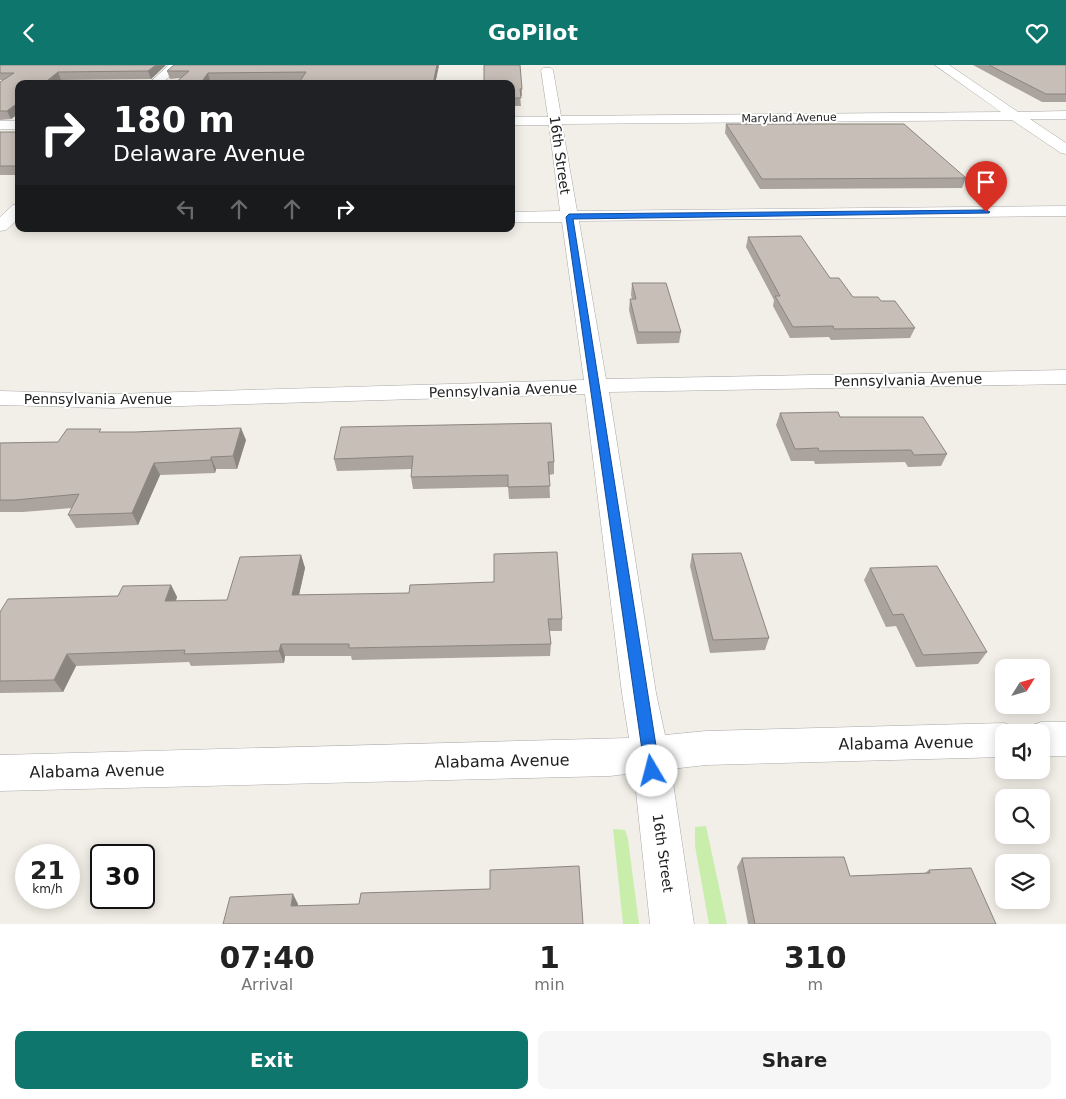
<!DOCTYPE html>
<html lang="en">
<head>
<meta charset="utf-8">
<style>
	:root { --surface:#fff; --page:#f6f6f6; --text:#222; --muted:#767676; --accent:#0f766e }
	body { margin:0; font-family:"DejaVu Sans",sans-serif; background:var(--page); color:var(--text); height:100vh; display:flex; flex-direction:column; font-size:19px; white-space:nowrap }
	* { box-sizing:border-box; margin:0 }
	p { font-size:16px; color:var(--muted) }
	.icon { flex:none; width:28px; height:28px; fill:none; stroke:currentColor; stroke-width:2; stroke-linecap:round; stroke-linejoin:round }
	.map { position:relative; height:859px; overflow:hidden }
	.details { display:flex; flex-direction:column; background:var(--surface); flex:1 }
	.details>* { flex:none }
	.guide { position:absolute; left:15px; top:15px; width:500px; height:152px; border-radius:10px; box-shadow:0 2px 12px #0003; background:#202124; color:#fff; overflow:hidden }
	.needle { width:32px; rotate:53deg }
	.fabs { position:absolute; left:995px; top:594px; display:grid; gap:10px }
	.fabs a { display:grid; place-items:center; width:55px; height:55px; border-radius:10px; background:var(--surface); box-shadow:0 2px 12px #0003; font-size:25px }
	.speed { position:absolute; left:15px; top:779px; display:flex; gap:10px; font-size:25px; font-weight:700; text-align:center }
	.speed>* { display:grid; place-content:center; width:65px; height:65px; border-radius:50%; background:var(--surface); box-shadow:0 2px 12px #0003; line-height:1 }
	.speed small { font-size:12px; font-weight:400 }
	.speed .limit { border:2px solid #111; border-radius:8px; background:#fff; color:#111 }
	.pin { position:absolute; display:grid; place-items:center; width:42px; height:42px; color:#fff; margin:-51px -21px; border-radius:50% 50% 50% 0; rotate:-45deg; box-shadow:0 0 5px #0007 }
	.pin .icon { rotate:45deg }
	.me { position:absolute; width:55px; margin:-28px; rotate:352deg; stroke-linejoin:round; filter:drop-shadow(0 0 4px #0008) }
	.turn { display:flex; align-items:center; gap:18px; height:105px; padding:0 15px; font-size:22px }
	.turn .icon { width:65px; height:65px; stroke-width:2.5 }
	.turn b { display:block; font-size:35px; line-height:42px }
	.lanes { display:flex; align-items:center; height:48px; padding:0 15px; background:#0003; justify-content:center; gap:25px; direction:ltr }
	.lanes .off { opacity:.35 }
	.eta { display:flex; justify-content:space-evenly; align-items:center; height:85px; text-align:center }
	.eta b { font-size:30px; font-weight:600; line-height:35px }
	.primary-button { display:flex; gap:10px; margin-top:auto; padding:10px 15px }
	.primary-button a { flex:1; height:58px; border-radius:10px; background:var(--accent); color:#fff; font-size:20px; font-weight:600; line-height:58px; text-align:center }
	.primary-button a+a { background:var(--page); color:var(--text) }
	header { display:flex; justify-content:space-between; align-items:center; height:65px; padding:0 15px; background:var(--accent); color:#fff; font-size:22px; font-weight:600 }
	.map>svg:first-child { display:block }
	.grass { fill:#c9eeac }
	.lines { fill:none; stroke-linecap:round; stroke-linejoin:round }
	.minor-casing { stroke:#a8a8a8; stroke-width:1 }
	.minor { fill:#fff; fill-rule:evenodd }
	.wall { fill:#aba39d }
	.shaded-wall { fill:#8b8580 }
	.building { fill:#c7beb7; stroke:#8b8580 }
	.route { fill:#1a73e8; stroke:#114b97 }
	.labels { text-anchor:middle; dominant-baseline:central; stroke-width:4; stroke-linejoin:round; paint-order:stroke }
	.far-street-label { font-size:11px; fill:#212121; stroke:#fff }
	.street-label { font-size:14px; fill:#212121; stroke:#fff }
	.near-street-label { font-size:16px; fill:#212121; stroke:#fff }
</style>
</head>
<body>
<header><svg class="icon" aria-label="back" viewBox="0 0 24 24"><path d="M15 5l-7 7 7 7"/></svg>GoPilot<svg class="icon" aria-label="heart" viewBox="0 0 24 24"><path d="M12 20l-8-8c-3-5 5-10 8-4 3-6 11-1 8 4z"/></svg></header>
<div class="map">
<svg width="1066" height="859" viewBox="0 0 1066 859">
	<rect width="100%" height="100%" fill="#f2efe8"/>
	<g class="grass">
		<path d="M706 761 727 859H709L695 781V762Z"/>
		<path d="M613 764 625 765 628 774 639 859H623Z"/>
	</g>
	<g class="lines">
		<g class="minor-casing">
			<g id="minor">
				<path d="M169 0H182L161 19H148Z"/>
				<path d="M935 0H949L1018 47 1066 46V54H1030L1066 78V89L1061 88 1012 55 562 59 577 146 1066 141V151L579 156 606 314 1066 305V319L609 327 656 628 665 670 706 666 1004 658 1017 663 1019 668H1004V692L706 700 671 704 694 859H650L634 708 610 711 0 726V690L629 673 622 628 585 329 114 343 0 340V326L114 329 584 315 562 157H511V147L560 146 549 60H511V52H548L541 5 543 3H551L553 5 561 51 1001 47Z"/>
				<rect x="0" y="56" width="19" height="8"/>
				<path d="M19 139V153L6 165 0 166V152L13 140Z"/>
				<path d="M1041 657H1066V691H1041V668H1026L1028 662Z"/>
			</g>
		</g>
		<use href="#minor" class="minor"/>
	</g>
	<g class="wall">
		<path d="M0 0H166L151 14 61 15 19 19V48L11 54 0 55V17L3 15H0Z"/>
		<path d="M174 0H439L435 19H298L300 15 210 16 180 13 170 14 167 6Z"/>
		<path d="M973 0H1066V37H1042Z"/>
		<path d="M511 19 522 24V31H520L521 41H511Z"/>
		<path d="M726 59 966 113 962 123 760 124 725 68Z"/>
		<rect x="0" y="67" width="19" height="43"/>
		<path d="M748 172 830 213 853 232 881 236 915 263 910 273 831 275 829 272 790 273 773 241 774 235 746 182Z"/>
		<path d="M632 218 681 267 679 278 637 279 629 245 630 234H632L631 230Z"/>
		<path d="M780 348 840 352 947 389 941 401 908 402 905 397 815 399 814 396H791L776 360Z"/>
		<path d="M551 358 554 397V409L549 410 550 433 509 434 508 422 413 424 411 412 412 404 337 406 334 394Z"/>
		<path d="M103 367 246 375 237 404H216L215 408 160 410 138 460 76 463 68 450 72 443 23 447H0V378L58 377Z"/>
		<path d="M692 489 769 573 765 585 710 588 690 501Z"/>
		<path d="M301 490 305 503 299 530 562 554V566H549L551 579 550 591 352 595 351 591H285L284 598 191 601 189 597 76 601 63 627 0 628V547L118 531 171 520 177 532 176 536 227 535Z"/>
		<path d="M870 503 987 587 978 599 916 602 896 561 886 562 864 515Z"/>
		<path d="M742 793 850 811 925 808 929 805 996 859H748L737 802Z"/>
	</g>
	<g class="shaded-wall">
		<path d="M156 0H166L151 14 148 6Z"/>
		<path d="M437 0H439L435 19H433Z"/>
		<path d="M58 7 61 15 56 19H43Z"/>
		<path d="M208 8 210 16 208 19H200Z"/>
		<path d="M19 37V48L11 54 7 46Z"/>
		<path d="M241 363 246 375 237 404 233 391Z"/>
		<path d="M211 392 216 404 215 408 211 395Z"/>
		<path d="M154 398 160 410 138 460 132 448Z"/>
		<path d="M301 490 305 503 296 543 292 530Z"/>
		<path d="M171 520 177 532 171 548 165 536Z"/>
		<path d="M281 579 285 591 284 598 279 586Z"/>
		<path d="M67 589 76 601 63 627 54 615Z"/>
		<path d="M293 829 298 839 297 850 291 841Z"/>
	</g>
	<g class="building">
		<path d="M0 0H156L148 6 58 7 43 19H19V37L7 46H0V17L14 8H0Z"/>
		<path d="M174 0H437L433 19H298L306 7 208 8 200 19H174L189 6H167Z"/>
		<path d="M484 0H520L522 24H520L521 33H511V19H484Z"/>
		<path d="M989 0H1066V29H1046Z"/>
		<path d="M726 59H904L966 113 762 114Z"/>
		<rect x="0" y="67" width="19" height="34"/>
		<path d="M801 171 830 213H839L853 232H878L881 236H895L915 263 834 264 833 261 793 262 775 231H780L748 172Z"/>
		<path d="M632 218H666L681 267H638L630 234H636Z"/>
		<path d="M838 347 840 352H923L947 389 914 390 911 385 819 386 818 383 795 384 780 348Z"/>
		<path d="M551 358 554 397H548L550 421 508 422V410L411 412 413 391 334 394 341 362Z"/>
		<path d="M241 363 233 391 211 392V395L154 398 132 448 68 450 79 429 15 435H0V378L58 377 67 364H101L99 367H134Z"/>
		<path d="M557 487 562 554H548L551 579 349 583V579H281L279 586 184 589 185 585 67 589 54 615 0 616V547L8 534 118 531 123 521 171 520 165 536 227 535 240 492 301 490 292 530 409 528 410 520 494 517V489Z"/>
		<path d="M741 488 769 573 713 575 692 489Z"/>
		<path d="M937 501 987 587 923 590 903 549 893 550 870 503Z"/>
		<path d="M844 792 850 811 930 808 929 805 971 803 996 859H755L742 793Z"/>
		<path d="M579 801 583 859H223L230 832 293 829 291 841 359 839 361 828 490 824V805Z"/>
	</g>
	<path class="route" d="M986 145 990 147 989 148 573 154 660 706 658 711 652 713 647 711 645 706 566 152 569 149Z"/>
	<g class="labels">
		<g class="far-street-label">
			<text transform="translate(789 53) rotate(-1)">Maryland Avenue</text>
		</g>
		<g class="street-label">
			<text transform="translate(560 90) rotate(82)">16th Street</text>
			<text transform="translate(908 315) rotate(-1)">Pennsylvania Avenue</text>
			<text transform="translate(503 325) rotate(-2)">Pennsylvania Avenue</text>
			<text x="98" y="334">Pennsylvania Avenue</text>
			<text transform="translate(663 788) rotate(82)">16th Street</text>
		</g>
		<g class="near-street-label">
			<text transform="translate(906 678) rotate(-1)">Alabama Avenue</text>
			<text transform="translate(502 696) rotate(-1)">Alabama Avenue</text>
			<text transform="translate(97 706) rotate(-1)">Alabama Avenue</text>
		</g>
	</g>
</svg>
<div class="fabs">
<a><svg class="needle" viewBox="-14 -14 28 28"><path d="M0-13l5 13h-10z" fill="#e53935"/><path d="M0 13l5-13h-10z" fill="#767676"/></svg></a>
<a><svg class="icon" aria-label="sound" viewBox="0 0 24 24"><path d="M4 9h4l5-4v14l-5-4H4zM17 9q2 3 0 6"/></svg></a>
<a><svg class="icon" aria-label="search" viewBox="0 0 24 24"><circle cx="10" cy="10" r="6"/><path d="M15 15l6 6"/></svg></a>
<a><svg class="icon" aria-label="layers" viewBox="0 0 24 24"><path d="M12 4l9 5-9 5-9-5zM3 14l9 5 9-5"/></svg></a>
</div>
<div class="speed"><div>21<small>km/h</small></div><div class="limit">30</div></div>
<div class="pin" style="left:986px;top:147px;background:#d93025"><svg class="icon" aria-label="arrive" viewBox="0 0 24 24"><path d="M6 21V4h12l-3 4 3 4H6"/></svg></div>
<svg class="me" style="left:652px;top:706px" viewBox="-20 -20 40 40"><circle r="19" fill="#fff"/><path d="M0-13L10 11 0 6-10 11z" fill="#1a73e8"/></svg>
<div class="guide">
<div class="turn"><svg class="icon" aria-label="right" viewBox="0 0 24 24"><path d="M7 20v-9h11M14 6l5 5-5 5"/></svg><div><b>180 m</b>Delaware Avenue</div></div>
<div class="lanes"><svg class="icon off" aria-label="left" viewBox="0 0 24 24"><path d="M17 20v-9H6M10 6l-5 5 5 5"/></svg><svg class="icon off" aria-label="ahead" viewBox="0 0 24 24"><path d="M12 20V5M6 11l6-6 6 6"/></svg><svg class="icon off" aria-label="ahead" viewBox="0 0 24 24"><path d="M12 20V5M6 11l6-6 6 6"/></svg><svg class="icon" aria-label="right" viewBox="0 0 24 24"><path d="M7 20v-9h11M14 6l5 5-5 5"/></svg></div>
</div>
</div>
<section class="details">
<div class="eta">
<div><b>07:40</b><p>Arrival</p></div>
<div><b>1</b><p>min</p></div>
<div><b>310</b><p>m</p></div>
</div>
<div class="primary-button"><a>Exit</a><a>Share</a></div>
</section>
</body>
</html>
